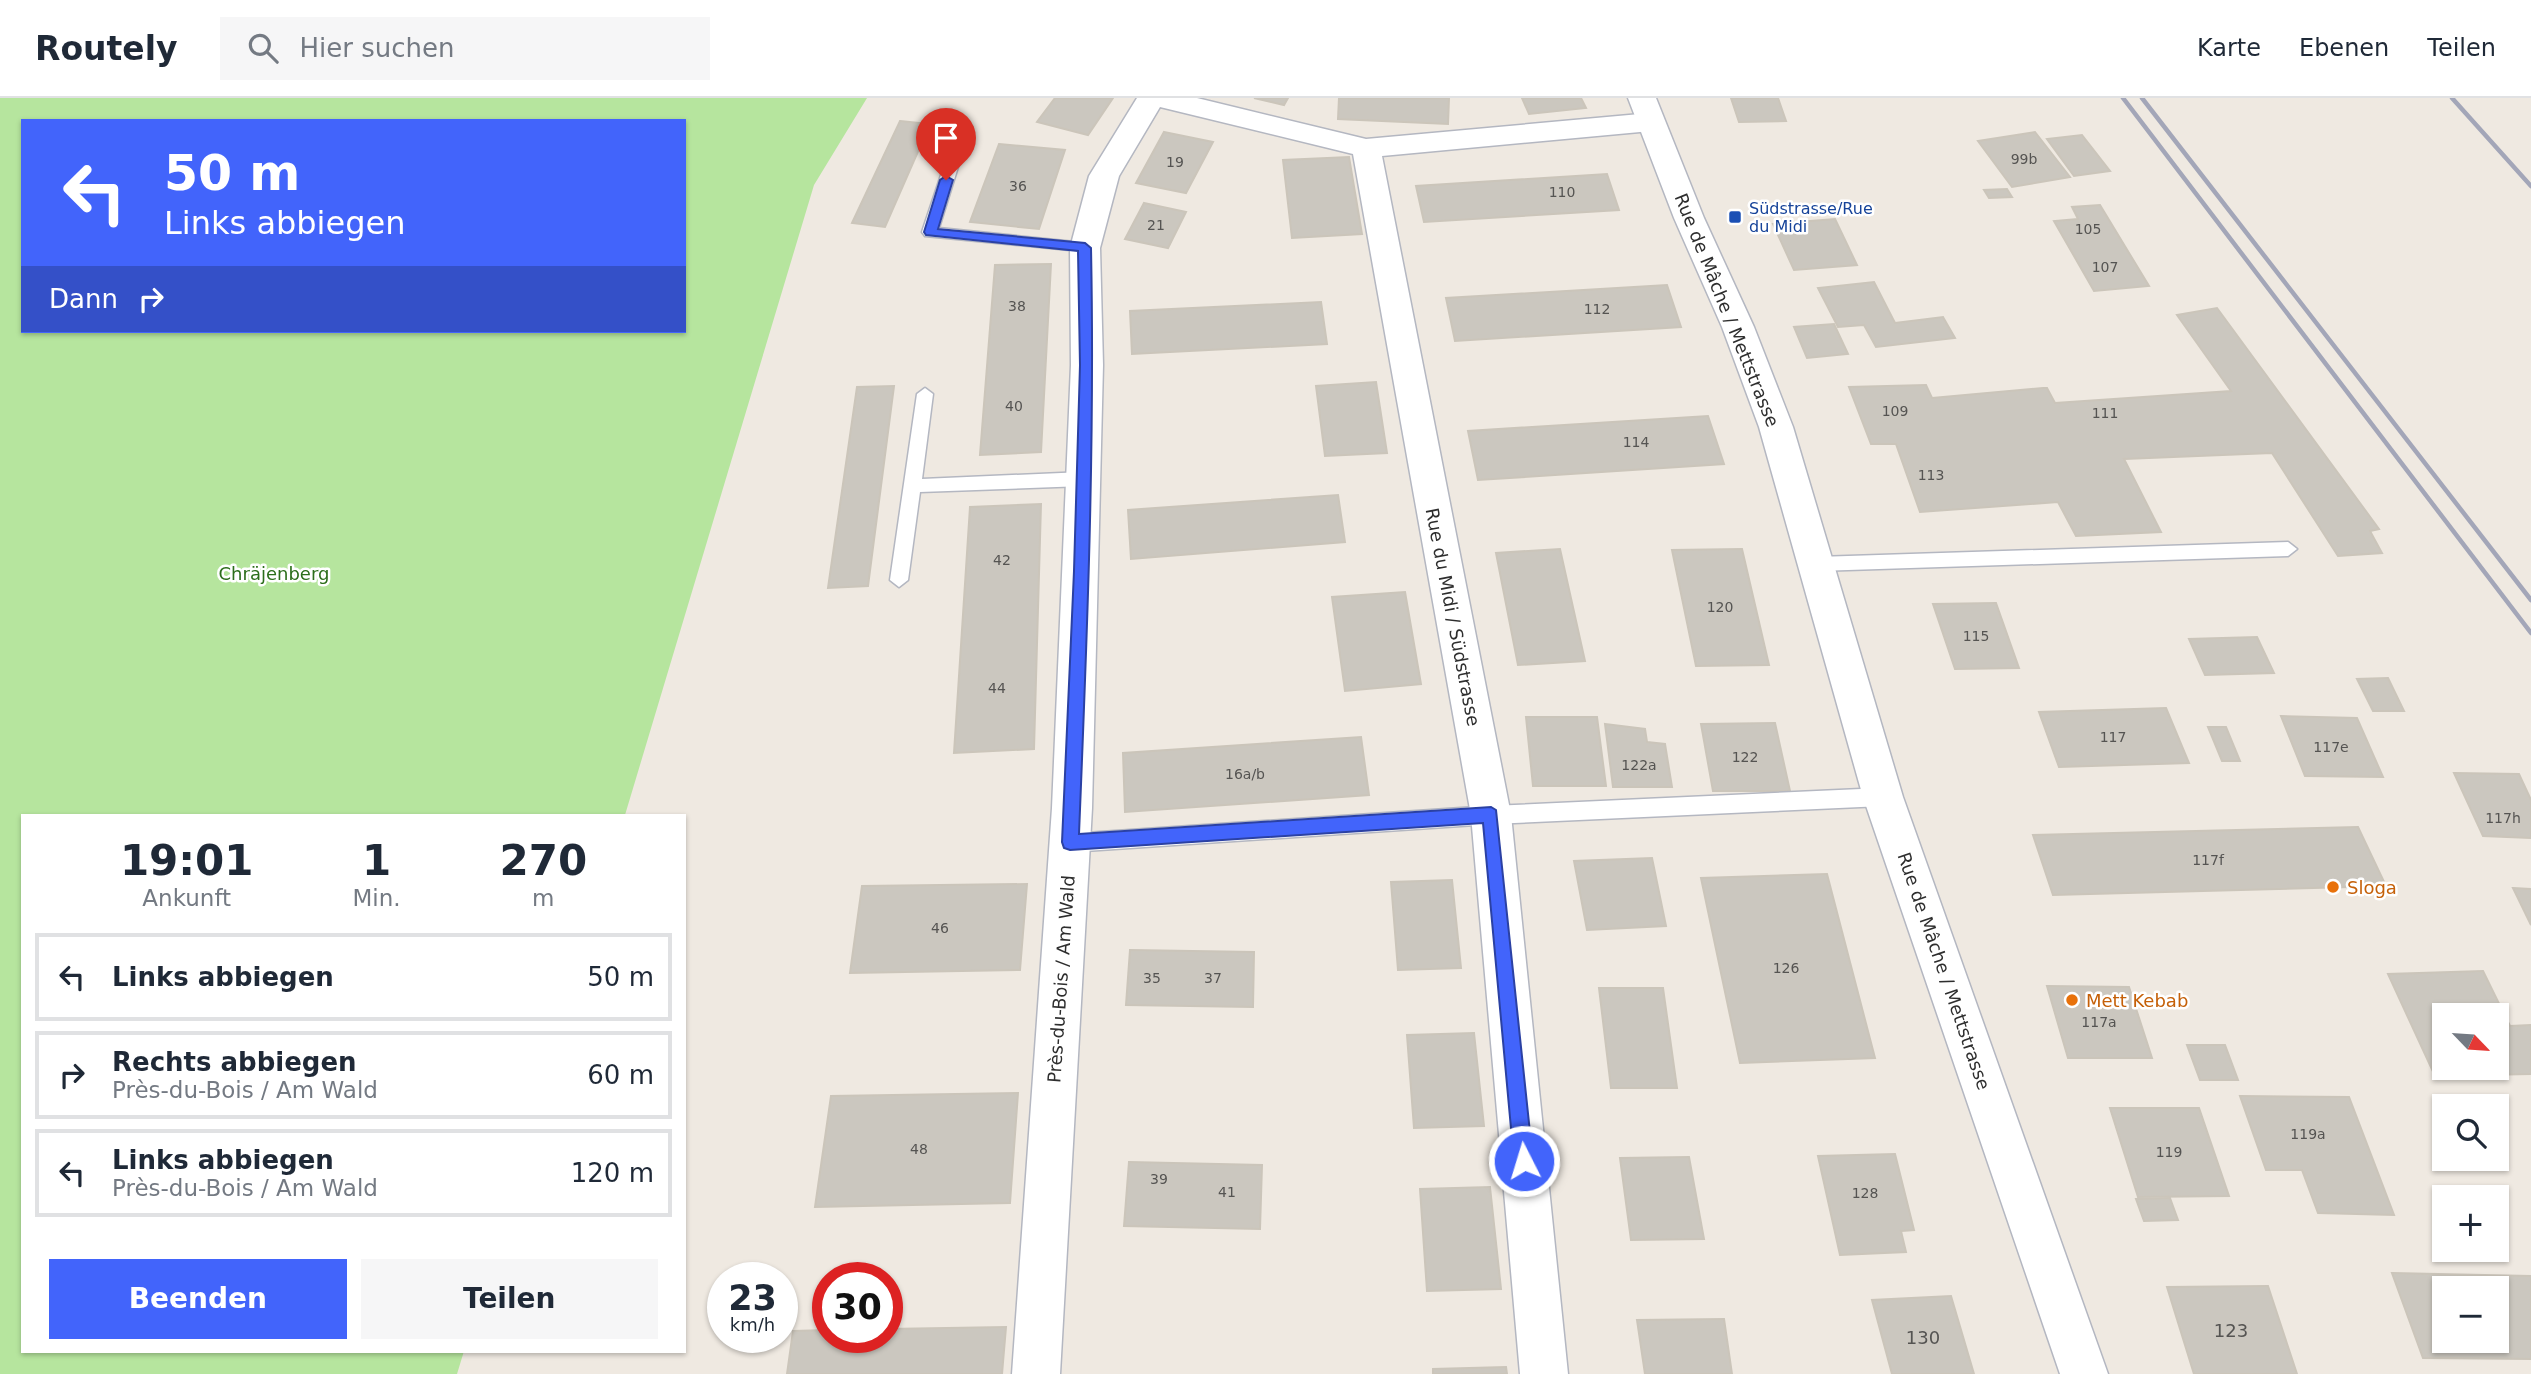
<!DOCTYPE html>
<html lang="de">
<head>
<meta charset="utf-8">
<style>
	:root { --surface:#fff; --page:#f6f6f7; --text:#1f2937; --muted:#747a83; --line:#e0e1e3; --accent:#4264fb }
	body { margin:0; font-family:"DejaVu Sans",sans-serif; background:var(--page); color:var(--text); height:100vh; display:flex; flex-direction:column; font-size:26px; white-space:nowrap }
	* { box-sizing:border-box; margin:0 }
	p { font-size:23px; color:var(--muted) }
	.icon { flex:none; width:38px; height:38px; fill:none; stroke:currentColor; stroke-width:2; stroke-linecap:round; stroke-linejoin:round }
	.map { position:relative; flex:1; overflow:hidden }
	.side { position:absolute; left:21px; top:716px; width:665px; height:539px; display:flex; flex-direction:column; background:var(--surface); border-radius:0px; box-shadow:0 2px 5px #0004 }
	.side>* { flex:none }
	.top-card { position:absolute; left:21px; top:21px; width:665px; height:214px; border-radius:0px; box-shadow:0 2px 5px #0004; background:#4264fb; color:#fff; overflow:hidden }
	.needle { width:46px; rotate:115deg }
	.controls { position:absolute; left:2432px; top:905px; display:grid; gap:14px }
	.controls a { display:grid; place-items:center; width:77px; height:77px; border-radius:0px; background:var(--surface); box-shadow:0 2px 5px #0004; font-size:35px }
	.speed { position:absolute; left:707px; top:1164px; display:flex; gap:14px; font-size:35px; font-weight:700; text-align:center }
	.speed>* { display:grid; place-content:center; width:91px; height:91px; border-radius:50%; background:var(--surface); box-shadow:0 2px 5px #0004; line-height:1 }
	.speed small { font-size:18px; font-weight:400 }
	.speed .limit { border:10px solid #d22; background:#fff; color:#111 }
	.pin { position:absolute; display:grid; place-items:center; width:60px; height:60px; color:#fff; margin:-72px -30px; border-radius:50% 50% 50% 0; rotate:-45deg; box-shadow:0 0 7px #0007 }
	.pin .icon { rotate:45deg }
	.me { position:absolute; width:77px; margin:-38px; rotate:355deg; stroke-linejoin:round; filter:drop-shadow(0 0 5px #0008) }
	.turn { display:flex; align-items:center; gap:24px; height:147px; padding:0 28px; font-size:32px }
	.turn .icon { width:91px; height:91px; stroke-width:2.5 }
	.turn b { display:block; font-size:49px; line-height:60px }
	.then { display:flex; align-items:center; height:66px; padding:0 28px; background:#0003; gap:14px; font-size:26px }
	.eta { display:flex; justify-content:space-evenly; align-items:center; height:119px; text-align:center }
	.eta b { font-size:42px; font-weight:700; line-height:49px }
	.button { display:flex; gap:14px; margin-top:auto; padding:14px 28px }
	.button a { flex:1; height:80px; border-radius:0px; background:var(--accent); color:#fff; font-size:28px; font-weight:700; line-height:80px; text-align:center }
	.button a+a { background:var(--page); color:var(--text) }
	ul { padding:0; list-style:none }
	li { display:flex; align-items:center; gap:21px; height:88px; margin:0 14px 10px; padding:0 14px; border:4px solid var(--line); border-radius:0px }
	li div { flex:1 }
	li b { display:block; font-size:26px }
	li em { font-style:normal }
	header { display:flex; align-items:center; gap:42px; box-sizing:border-box; height:98px; padding:0 35px; background:var(--surface); border-bottom:2px solid var(--line) }
	header strong { font-size:33px }
	nav { display:flex; gap:38px; margin-inline-start:auto; font-size:24px }
	.search { width:490px; height:63px; background:var(--page); display:flex; align-items:center; gap:18px; box-sizing:border-box; padding:0 24px; border-radius:0px; color:var(--muted); font-size:26px }
	.map>svg:first-child { display:block }
	.green { fill:#b6e59e; fill-rule:evenodd }
	.building { fill:#cbc7bf; stroke:#cbc5ba; stroke-width:2; fill-rule:evenodd }
	.lines { fill:none; stroke-linecap:round; stroke-linejoin:round }
	.service-casing { stroke:#b4b7c1; stroke-width:3 }
	.minor-casing { stroke:#b4b7c1; stroke-width:3 }
	.secondary-casing { stroke:#b4b7c1; stroke-width:3 }
	.service { fill:#fff; fill-rule:evenodd }
	.minor { fill:#fff; fill-rule:evenodd }
	.secondary { fill:#fff; fill-rule:evenodd }
	.rail { stroke:#a3a6b8; stroke-width:4.5 }
	.route { fill:#4264fb; stroke:#2b41a3; stroke-width:2 }
	.transit-dot { fill:#1a4fb4; stroke:#fff; stroke-width:2.5 }
	.food-dot { fill:#e8710a; stroke:#fff; stroke-width:2.5 }
	.labels { text-anchor:middle; dominant-baseline:central; stroke-width:5; stroke-linejoin:round; paint-order:stroke }
	.number-label { font-size:14px; fill:#555452 }
	.far-transit-label { font-size:16px; fill:#164399; stroke:#fff; text-anchor:start }
	.street-label { font-size:18px; fill:#2e2e2e; stroke:#fff }
	.park-label { font-size:18px; fill:#2c6e1b; stroke:#fff }
	.food-label { font-size:18px; fill:#c56008; stroke:#fff; text-anchor:start }
	.near-number-label { font-size:18px; fill:#555452 }
</style>
</head>
<body>
<header>
<strong>Routely</strong>
<div class="search"><svg class="icon" aria-label="search" viewBox="0 0 24 24"><circle cx="10" cy="10" r="6"/><path d="M15 15l6 6"/></svg>Hier suchen</div>
<nav><a>Karte</a><a>Ebenen</a><a>Teilen</a></nav>
</header>
<div class="map">
<svg width="2531" height="1276" viewBox="0 0 2531 1276">
	<rect width="100%" height="100%" fill="#efe9e1"/>
	<path class="green" d="M0 0H867L814 87 625 717 23 718V1253H464L457 1276H0ZM23 23H684V233H23Z"/>
	<g class="building">
		<path d="M1055 0H1113L1088 37 1037 24Z"/>
		<path d="M1254 0H1288L1284 7Z"/>
		<path d="M1339 0H1449L1448 26 1338 21Z"/>
		<path d="M1522 0H1581L1586 10 1529 16Z"/>
		<path d="M1731 0H1778L1786 23 1739 24Z"/>
		<path d="M900 23 930 26 885 129 852 125Z"/>
		<path d="M1164 34 1213 44 1186 95 1136 85Z"/>
		<path d="M2035 34 2070 79 2012 89 1978 43Z"/>
		<path d="M2082 37 2110 73 2074 78 2047 41Z"/>
		<path d="M999 46 1065 52 1039 131 970 124Z"/>
		<path d="M1349 59 1362 136 1292 140 1283 62Z"/>
		<path d="M1607 76 1619 112 1424 124 1416 88Z"/>
		<path d="M2007 91 2012 99 1989 100 1984 92Z"/>
		<path d="M1144 105 1186 114 1168 150 1125 141Z"/>
		<path d="M2100 107 2149 188 2094 193 2054 123 2078 121 2072 109Z"/>
		<path d="M1835 121 1857 167 1794 172 1773 126Z"/>
		<path d="M1051 166 1041 354 980 357 995 167Z"/>
		<path d="M1874 184 1895 225 1943 219 1955 240 1876 249 1864 227 1838 229 1818 190Z"/>
		<path d="M1667 187 1681 229 1455 243 1446 200Z"/>
		<path d="M1321 204 1327 246 1132 256 1130 213Z"/>
		<path d="M2217 210 2379 431 2370 433 2382 455 2338 458 2272 355 2124 361 2161 434 2076 438 2058 404 1920 414 1896 346H1871L1849 289 1926 287 1932 300 2043 290H2047L2055 305 2231 293 2177 217Z"/>
		<path d="M1834 226 1848 256 1807 260 1794 229Z"/>
		<path d="M1376 284 1387 355 1325 358 1316 288Z"/>
		<path d="M894 288 868 488 828 490 857 289Z"/>
		<path d="M1708 318 1724 366 1478 382 1468 333Z"/>
		<path d="M1338 397 1345 444 1131 461 1128 412Z"/>
		<path d="M1041 406 1034 651 954 655 970 409Z"/>
		<path d="M1560 451 1585 563 1518 567 1496 455Z"/>
		<path d="M1742 451 1769 567 1696 568 1672 452Z"/>
		<path d="M1405 494 1421 586 1345 593 1332 499Z"/>
		<path d="M1996 505 2019 570 1955 571 1933 506Z"/>
		<path d="M2257 539 2274 575 2205 577 2189 541Z"/>
		<path d="M2388 580 2404 613H2373L2357 581Z"/>
		<path d="M2166 610 2189 665 2059 669 2039 614Z"/>
		<path d="M2281 618 2357 620 2383 679 2305 678Z"/>
		<path d="M1526 619H1597L1606 688H1533Z"/>
		<path d="M1775 625 1790 693H1713L1701 626Z"/>
		<path d="M1605 626 1645 631 1647 644 1665 646 1672 689H1613Z"/>
		<path d="M2208 629H2226L2240 663H2222Z"/>
		<path d="M1361 639 1369 697 1125 714 1123 655Z"/>
		<path d="M2454 675 2519 676 2531 702V740L2483 738Z"/>
		<path d="M2358 729 2386 788 2053 797 2033 737Z"/>
		<path d="M1652 760 1666 828 1587 832 1574 763Z"/>
		<path d="M1827 776 1875 960 1740 965 1701 780Z"/>
		<path d="M1452 782 1461 870 1398 872 1391 784Z"/>
		<path d="M1027 786 1020 872 850 875 862 788Z"/>
		<path d="M2513 790 2531 791V827Z"/>
		<path d="M1130 852 1254 854 1253 909 1126 907Z"/>
		<path d="M2483 873 2510 928 2531 927V976L2435 978 2388 876ZM2445 917H2497V970H2445Z"/>
		<path d="M2047 888 2129 889 2152 960H2068Z"/>
		<path d="M1599 890H1663L1677 990H1611Z"/>
		<path d="M1474 935 1484 1028 1414 1030 1407 937Z"/>
		<path d="M2187 947H2225L2238 982H2200Z"/>
		<path d="M1018 995 1010 1105 815 1109 831 998Z"/>
		<path d="M2240 998 2349 999 2394 1117 2318 1115 2302 1072H2266Z"/>
		<path d="M2110 1010H2199L2229 1098 2138 1099Z"/>
		<path d="M1895 1056 1914 1132 1901 1133 1906 1154 1840 1157 1818 1058Z"/>
		<path d="M1689 1059 1704 1141 1631 1142 1620 1060Z"/>
		<path d="M1129 1064 1262 1067 1260 1131 1124 1128Z"/>
		<path d="M1490 1089 1501 1191 1427 1193 1420 1091Z"/>
		<path d="M2170 1100 2178 1122 2144 1123 2136 1101Z"/>
		<path d="M2392 1175 2531 1178V1261L2423 1260ZM2445 1190H2497V1242H2445Z"/>
		<path d="M2268 1188 2297 1276H2194L2167 1189Z"/>
		<path d="M1951 1198 1974 1276H1892L1872 1202Z"/>
		<path d="M1724 1221 1732 1276H1645L1637 1222Z"/>
		<path d="M1006 1229 1002 1276H787L793 1233 828 1232V1239H887V1231Z"/>
		<path d="M1506 1269 1507 1276H1433V1271Z"/>
	</g>
	<g class="lines">
		<g class="service-casing">
			<g id="service">
				<path d="M955 51 962 56 939 130 1085 145 1090 146V154L925 138 922 134 948 56Z"/>
				<path d="M925 290 933 296 922 381 1084 374 1093 381 1084 388 920 394 908 482 899 489 890 482 917 296Z"/>
				<path d="M2288 444 2297 451 2288 458 1817 473 1808 466 1817 459Z"/>
				<path d="M1883 690 1890 693 1893 699 1890 705 1883 708 1491 726 1070 754 1063 751 1060 745 1063 739 1070 736 1491 708Z"/>
			</g>
		</g>
		<g class="minor-casing">
			<path id="minor" d="M1137 0H1197L1366 41 1651 15 1661 18 1665 24 1661 30 1651 33 1382 58 1511 717 1568 1276H1520L1471 717 1353 56 1160 9 1119 78 1100 150 1103 267 1092 710 1060 1276H1012L1052 710 1071 267 1070 150 1089 78Z"/>
		</g>
		<g class="secondary-casing">
			<path id="secondary" d="M1628 0H1656L1704 120 1754 229 1793 329 1903 699 2108 1276H2060L1863 699 1759 329 1722 229 1674 120Z"/>
		</g>
		<use href="#service" class="service"/>
		<use href="#minor" class="minor"/>
		<use href="#secondary" class="secondary"/>
		<g class="rail">
			<path d="M2123 0 2531 535"/>
			<path d="M2142 0 2531 502"/>
			<path d="M2452 0 2531 88"/>
		</g>
	</g>
	<path class="route" d="M946 78 953 82 938 131 1085 145 1091 150C1095 345 1087 541 1079 736L1491 709 1496 712 1533 1063 1530 1070 1524 1072 1517 1070 1514 1063 1483 725 1070 752 1064 750 1062 744 1074 473 1080 267 1078 153 926 137 924 134 940 82Z"/>
	<rect class="transit-dot" x="1728" y="112" width="14" height="14" rx="3.5"/>
	<g class="food-dot">
		<circle cx="2333" cy="789" r="7"/>
		<circle cx="2072" cy="902" r="7"/>
	</g>
	<g class="labels">
		<g class="number-label">
			<text x="2024" y="61">99b</text>
			<text x="1175" y="64">19</text>
			<text x="1018" y="88">36</text>
			<text x="1562" y="94">110</text>
			<text x="1156" y="127">21</text>
			<text x="2088" y="131">105</text>
			<text x="2105" y="169">107</text>
			<text x="1017" y="208">38</text>
			<text x="1597" y="211">112</text>
			<text x="1014" y="308">40</text>
			<text x="1895" y="313">109</text>
			<text x="2105" y="315">111</text>
			<text x="1636" y="344">114</text>
			<text x="1931" y="377">113</text>
			<text x="1002" y="462">42</text>
			<text x="1720" y="509">120</text>
			<text x="1976" y="538">115</text>
			<text x="997" y="590">44</text>
			<text x="2113" y="639">117</text>
			<text x="2331" y="649">117e</text>
			<text x="1745" y="659">122</text>
			<text x="1639" y="667">122a</text>
			<text x="1245" y="676">16a/b</text>
			<text x="2503" y="720">117h</text>
			<text x="2208" y="762">117f</text>
			<text x="940" y="830">46</text>
			<text x="1786" y="870">126</text>
			<text x="1152" y="880">35</text>
			<text x="1213" y="880">37</text>
			<text x="2099" y="924">117a</text>
			<text x="2308" y="1036">119a</text>
			<text x="919" y="1051">48</text>
			<text x="2169" y="1054">119</text>
			<text x="1159" y="1081">39</text>
			<text x="1227" y="1094">41</text>
			<text x="1865" y="1095">128</text>
		</g>
		<g class="far-transit-label">
			<text x="1749" y="110">Südstrasse/Rue<tspan x="1749" dy="18">du Midi</tspan></text>
		</g>
		<g class="street-label">
			<text transform="translate(1727 212) rotate(68)">Rue de Mâche / Mettstrasse</text>
			<text transform="translate(1453 519) rotate(79)">Rue du Midi / Südstrasse</text>
			<text transform="translate(1944 873) rotate(71)">Rue de Mâche / Mettstrasse</text>
			<text transform="translate(1061 881) rotate(-86)">Près-du-Bois / Am Wald</text>
		</g>
		<g class="park-label">
			<text x="274" y="475">Chräjenberg</text>
		</g>
		<g class="food-label">
			<text x="2347" y="789">Sloga</text>
			<text x="2086" y="902">Mett Kebab</text>
		</g>
		<g class="near-number-label">
			<text x="2231" y="1232">123</text>
			<text x="1923" y="1239">130</text>
		</g>
	</g>
</svg>
<div class="controls">
<a><svg class="needle" viewBox="-14 -14 28 28"><path d="M0-13l5 13h-10z" fill="#e53935"/><path d="M0 13l5-13h-10z" fill="#747a83"/></svg></a>
<a><svg class="icon" aria-label="search" viewBox="0 0 24 24"><circle cx="10" cy="10" r="6"/><path d="M15 15l6 6"/></svg></a>
<a>+</a>
<a>−</a>
</div>
<div class="speed"><div>23<small>km/h</small></div><div class="limit">30</div></div>
<div class="pin" style="left:946px;top:82px;background:#d93025"><svg class="icon" aria-label="arrive" viewBox="0 0 24 24"><path d="M6 21V4h12l-3 4 3 4H6"/></svg></div>
<svg class="me" style="left:1524px;top:1063px" viewBox="-20 -20 40 40"><circle r="17" fill="#4264fb" stroke="#fff" stroke-width="3"/><path d="M0-11L8 9 0 5-8 9z" fill="#fff"/></svg>
<div class="top-card">
<div class="turn"><svg class="icon" aria-label="left" viewBox="0 0 24 24"><path d="M17 20v-9H6M10 6l-5 5 5 5"/></svg><div><b>50 m</b>Links abbiegen</div></div>
<div class="then">Dann<svg class="icon" aria-label="right" viewBox="0 0 24 24"><path d="M7 20v-9h11M14 6l5 5-5 5"/></svg></div>
</div>
<section class="side">
<div class="eta">
<div><b>19:01</b><p>Ankunft</p></div>
<div><b>1</b><p>Min.</p></div>
<div><b>270</b><p>m</p></div>
</div>
<ul>
<li><svg class="icon" aria-label="left" viewBox="0 0 24 24"><path d="M17 20v-9H6M10 6l-5 5 5 5"/></svg><div><b>Links abbiegen</b></div><em>50 m</em></li>
<li><svg class="icon" aria-label="right" viewBox="0 0 24 24"><path d="M7 20v-9h11M14 6l5 5-5 5"/></svg><div><b>Rechts abbiegen</b><p>Près-du-Bois / Am Wald</p></div><em>60 m</em></li>
<li><svg class="icon" aria-label="left" viewBox="0 0 24 24"><path d="M17 20v-9H6M10 6l-5 5 5 5"/></svg><div><b>Links abbiegen</b><p>Près-du-Bois / Am Wald</p></div><em>120 m</em></li>
</ul>
<div class="button"><a>Beenden</a><a>Teilen</a></div>
</section>
</div>
</body>
</html>
